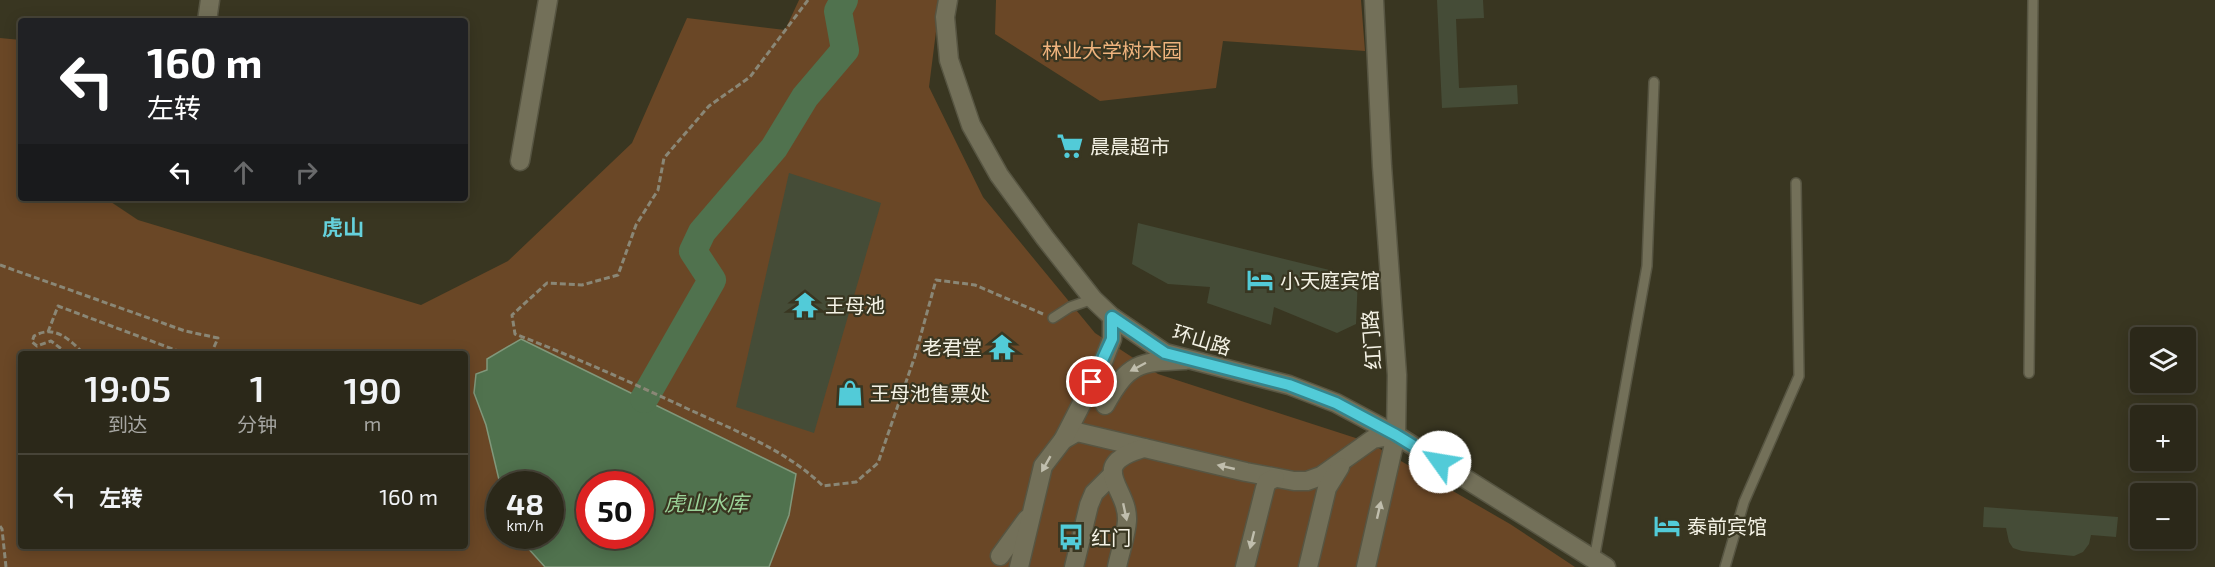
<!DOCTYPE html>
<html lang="zh">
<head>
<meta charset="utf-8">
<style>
	:root { --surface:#2b2819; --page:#373426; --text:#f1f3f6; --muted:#a6a6a2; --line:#474438 }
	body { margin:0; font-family:"Exo 2","Noto Sans SC",sans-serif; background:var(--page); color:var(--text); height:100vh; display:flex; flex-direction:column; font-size:22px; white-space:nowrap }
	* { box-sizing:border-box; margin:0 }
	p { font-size:20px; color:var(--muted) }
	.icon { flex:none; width:33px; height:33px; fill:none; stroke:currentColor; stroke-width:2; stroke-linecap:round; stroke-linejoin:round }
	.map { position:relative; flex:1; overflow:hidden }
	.side { position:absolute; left:18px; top:351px; width:450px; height:198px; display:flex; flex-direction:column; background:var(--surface); border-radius:6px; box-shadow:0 3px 15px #0003,0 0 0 2px var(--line) }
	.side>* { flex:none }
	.banner { position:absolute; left:18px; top:18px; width:450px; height:183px; border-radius:6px; box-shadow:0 3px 15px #0003,0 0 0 2px var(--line); background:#202124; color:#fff; overflow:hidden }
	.controls { position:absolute; left:2130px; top:327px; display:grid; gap:12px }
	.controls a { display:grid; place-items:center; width:66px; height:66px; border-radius:6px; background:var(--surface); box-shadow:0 3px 15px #0003,0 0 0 2px var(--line); font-size:30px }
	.speed { position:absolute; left:486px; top:471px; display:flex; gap:12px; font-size:30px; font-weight:700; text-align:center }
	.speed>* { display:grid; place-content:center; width:78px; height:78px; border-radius:50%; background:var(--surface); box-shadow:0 3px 15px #0003,0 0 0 2px var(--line); line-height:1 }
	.speed small { font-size:15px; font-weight:400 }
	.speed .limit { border:9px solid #d22; background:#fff; color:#111 }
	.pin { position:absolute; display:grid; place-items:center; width:51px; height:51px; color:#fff; margin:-26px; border:3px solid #fff; border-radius:50%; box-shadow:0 2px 6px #0007 }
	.me { position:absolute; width:66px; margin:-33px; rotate:302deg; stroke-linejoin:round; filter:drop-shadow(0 0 4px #0008) }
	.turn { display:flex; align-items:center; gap:21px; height:126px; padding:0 30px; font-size:27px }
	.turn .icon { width:78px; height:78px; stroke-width:2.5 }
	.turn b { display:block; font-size:42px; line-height:51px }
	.lanes { display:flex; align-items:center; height:57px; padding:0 30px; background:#0003; justify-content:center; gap:30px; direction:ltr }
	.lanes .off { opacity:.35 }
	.eta { display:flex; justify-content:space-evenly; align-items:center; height:102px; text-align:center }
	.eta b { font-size:36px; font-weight:600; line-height:42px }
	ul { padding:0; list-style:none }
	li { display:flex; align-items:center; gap:18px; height:84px; padding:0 30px; border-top:2px solid var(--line) }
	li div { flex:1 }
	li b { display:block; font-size:22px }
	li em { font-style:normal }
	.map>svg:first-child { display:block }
	.green { fill:#6a4726; fill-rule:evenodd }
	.water { fill:#50724e; stroke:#81987b; stroke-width:1.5; fill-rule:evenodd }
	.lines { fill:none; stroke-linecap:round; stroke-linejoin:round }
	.river { stroke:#50724e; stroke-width:28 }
	.building { fill:#454c37 }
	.service-casing { stroke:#575542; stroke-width:12 }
	.minor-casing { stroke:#575542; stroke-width:21 }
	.tertiary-casing { stroke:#575542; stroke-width:21 }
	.secondary-casing { stroke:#575542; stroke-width:21 }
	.path { stroke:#8a8776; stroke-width:3; stroke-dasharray:6 3; stroke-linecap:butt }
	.service { stroke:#737059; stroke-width:9 }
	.minor { stroke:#737059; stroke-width:18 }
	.tertiary { stroke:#737059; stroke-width:18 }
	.secondary { stroke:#737059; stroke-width:18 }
	.oneway { fill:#c0bead }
	.route-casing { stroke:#35848c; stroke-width:15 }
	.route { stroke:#52cbd8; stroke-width:10 }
	.labels { text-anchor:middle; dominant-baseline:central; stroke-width:4.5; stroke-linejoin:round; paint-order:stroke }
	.park-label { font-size:20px; fill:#efb37d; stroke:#393621 }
	.poi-label { font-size:20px; fill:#f4f2e5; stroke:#393621; text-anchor:start }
	.street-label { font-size:20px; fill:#f4f2e5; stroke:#393621 }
	.neighbourhood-label { font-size:21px; font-weight:bold; fill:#65d1dc; stroke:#393621 }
	.water-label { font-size:21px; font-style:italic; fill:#9bd298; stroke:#393621 }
</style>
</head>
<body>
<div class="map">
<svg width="2215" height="567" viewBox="0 0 2215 567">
	<rect width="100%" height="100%" fill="#393621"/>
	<g class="green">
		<path d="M799 0H940L929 87 983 197 1095 333 1158 374 1368 442 1510 524 1575 567H0V38L21 40V198H105L138 220 421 305 508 261 632 143 687 18 785 30ZM21 354H465V546H21ZM500 484H550V536H500ZM590 484H640V536H590Z"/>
		<path d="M996 0H1361L1365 51 1223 41 1216 88 1100 101 995 34Z"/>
	</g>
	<path class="water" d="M521 339 796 474 789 515 769 567H545L517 536H550V484H500L486 425 474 393 476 374 487 370V359ZM590 484H640V536H590Z"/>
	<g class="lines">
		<path class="river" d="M644 399 712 280 693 251 702 232 774 148 805 97 845 50 838 11 844 0"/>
	</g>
	<g class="building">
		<path d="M1437 0H1483L1484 18 1456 19 1459 88 1517 85 1518 104 1442 108Z"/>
		<path d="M789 173 881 203 814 433 736 407Z"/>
		<path d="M1138 223 1358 277 1356 324 1337 333 1274 307 1271 325 1207 303 1210 287 1168 284 1132 264Z"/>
		<path d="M1984 507 2118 517 2116 537 2091 535 2089 544 2083 552 2074 556 2022 551 2013 548 2009 542 2006 528 1983 527Z"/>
	</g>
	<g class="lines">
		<g class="service-casing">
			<g id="service">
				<path d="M1053 318 1070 307 1093 299"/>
				<path d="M2029 373 2033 0"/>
				<path d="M1594 560 1647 266 1654 82"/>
				<path d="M1725 567 1744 502 1799 376 1796 183"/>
			</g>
		</g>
		<g class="minor-casing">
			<g id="minor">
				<path d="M207 21 210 0"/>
				<path d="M520 161 548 0"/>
			</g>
		</g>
		<g class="tertiary-casing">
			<g id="tertiary">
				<path d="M1105 405C1129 362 1139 362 1186 360"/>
				<path d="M1063 440 1077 432 1246 472 1294 481H1307L1321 476 1373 439 1396 435 1366 567"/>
				<path d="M1000 556 1027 519"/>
				<path d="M1019 567 1043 466 1063 440 1103 362 1112 339V317"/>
				<path d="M1074 567 1089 505 1094 493 1113 474"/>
				<path d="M1117 567C1120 552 1126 536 1127 521 1129 487 1084 466 1144 448"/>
				<path d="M1245 567 1265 488 1267 482 1275 478"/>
				<path d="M1308 567 1327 488 1340 467"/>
			</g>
		</g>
		<g class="secondary-casing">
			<g id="secondary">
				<path d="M948 0 945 17 949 60 971 125 999 175 1045 238 1093 299 1112 317 1165 353 1289 385 1336 403 1396 435 1606 567"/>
				<path d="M1374 0 1382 166 1397 375 1396 435"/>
			</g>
		</g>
		<g class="path">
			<path d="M808 0 750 77 709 106 664 158 658 190 636 225 618 275 582 285 547 283 512 315 515 334C574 357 631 382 688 409 734 430 786 450 823 486L856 482 878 463 915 356 936 280 975 285 1043 314"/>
			<path d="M0 265 185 331 218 338 211 354"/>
			<path d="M48 332 58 306 186 354"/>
			<path d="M68 354 51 341 37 346 32 342 34 336C55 324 70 340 84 354"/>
			<path d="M0 526 2 529 6 567"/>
		</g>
		<use href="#service" class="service"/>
		<use href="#minor" class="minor"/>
		<use href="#tertiary" class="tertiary"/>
		<use href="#secondary" class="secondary"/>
	</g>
	<defs><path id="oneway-solid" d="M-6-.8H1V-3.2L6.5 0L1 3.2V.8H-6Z" transform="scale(1.5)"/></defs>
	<g class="oneway">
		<use href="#oneway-solid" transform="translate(1138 367) rotate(152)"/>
		<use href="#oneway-solid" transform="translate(1046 464) rotate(120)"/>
		<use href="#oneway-solid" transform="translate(1226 467) rotate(-167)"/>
		<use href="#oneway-solid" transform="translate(1379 510) rotate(-77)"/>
		<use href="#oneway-solid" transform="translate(1125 512) rotate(78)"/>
		<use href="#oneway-solid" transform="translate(1252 540) rotate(104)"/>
	</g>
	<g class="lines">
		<g class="route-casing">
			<path id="route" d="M1092 382 1112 339V317L1165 353 1289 385 1336 403 1396 435 1440 462"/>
		</g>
		<use href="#route" class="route"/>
	</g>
	<defs>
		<g id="supermarket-bare" transform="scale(2.07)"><path d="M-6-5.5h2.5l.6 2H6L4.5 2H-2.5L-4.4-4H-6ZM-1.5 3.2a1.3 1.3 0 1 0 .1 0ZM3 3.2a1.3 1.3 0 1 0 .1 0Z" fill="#52cbd8" stroke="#393621" stroke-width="2.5" paint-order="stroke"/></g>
		<g id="hotel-bare" transform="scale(2.07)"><path d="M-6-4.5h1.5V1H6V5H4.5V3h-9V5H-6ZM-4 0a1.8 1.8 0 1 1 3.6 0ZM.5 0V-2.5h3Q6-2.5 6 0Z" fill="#52cbd8" stroke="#393621" stroke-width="2.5" paint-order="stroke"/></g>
		<g id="temple-bare" transform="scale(2.07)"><path d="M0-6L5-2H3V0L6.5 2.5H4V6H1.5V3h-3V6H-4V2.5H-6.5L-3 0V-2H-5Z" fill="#52cbd8" stroke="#393621" stroke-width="2.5" paint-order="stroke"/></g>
		<g id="shop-bare" transform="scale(2.07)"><path d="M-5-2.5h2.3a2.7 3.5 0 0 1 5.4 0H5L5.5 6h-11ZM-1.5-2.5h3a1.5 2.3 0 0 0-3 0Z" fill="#52cbd8" stroke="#393621" stroke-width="2.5" paint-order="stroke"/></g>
		<g id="bus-bare" transform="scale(2.07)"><path d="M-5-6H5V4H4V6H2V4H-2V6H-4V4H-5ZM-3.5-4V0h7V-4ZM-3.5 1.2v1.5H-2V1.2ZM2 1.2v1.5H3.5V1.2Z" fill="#52cbd8" stroke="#393621" stroke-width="2.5" paint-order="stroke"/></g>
	</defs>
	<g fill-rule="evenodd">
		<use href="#supermarket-bare" x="1070" y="146"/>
		<use href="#hotel-bare" x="1260" y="280"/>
		<use href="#temple-bare" x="805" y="305"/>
		<use href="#temple-bare" x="1002" y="347"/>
		<use href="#shop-bare" x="850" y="393"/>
		<use href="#hotel-bare" x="1667" y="526"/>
		<use href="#bus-bare" x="1071" y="537"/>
	</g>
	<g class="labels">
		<g class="park-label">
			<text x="1112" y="50">林业大学树木园</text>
		</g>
		<g class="poi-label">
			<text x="1090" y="146">晨晨超市</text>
			<text x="1280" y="280">小天庭宾馆</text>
			<text x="825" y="305">王母池</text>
			<text x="982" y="347" text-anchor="end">老君堂</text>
			<text x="870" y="393">王母池售票处</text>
			<text x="1687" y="526">泰前宾馆</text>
			<text x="1091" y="537">红门</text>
		</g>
		<g class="street-label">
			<text transform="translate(1202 339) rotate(17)">环山路</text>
			<text transform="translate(1371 340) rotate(-94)">红门路</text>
		</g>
		<g class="neighbourhood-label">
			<text x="343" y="226">虎山</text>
		</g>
		<g class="water-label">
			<text x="706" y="502">虎山水库</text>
		</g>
	</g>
</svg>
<div class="controls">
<a><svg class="icon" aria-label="layers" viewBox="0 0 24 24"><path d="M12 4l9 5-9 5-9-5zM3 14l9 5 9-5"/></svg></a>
<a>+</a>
<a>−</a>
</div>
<div class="speed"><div>48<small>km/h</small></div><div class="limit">50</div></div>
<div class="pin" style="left:1092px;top:382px;background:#d93025"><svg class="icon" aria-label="arrive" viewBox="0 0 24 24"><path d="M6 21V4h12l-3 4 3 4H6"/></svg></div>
<svg class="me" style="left:1440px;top:462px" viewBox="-20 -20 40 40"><circle r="19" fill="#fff"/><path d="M0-13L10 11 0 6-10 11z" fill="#52cbd8"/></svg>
<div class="banner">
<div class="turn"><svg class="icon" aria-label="left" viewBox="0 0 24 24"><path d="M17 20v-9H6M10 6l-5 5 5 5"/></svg><div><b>160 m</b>左转</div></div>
<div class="lanes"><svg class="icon" aria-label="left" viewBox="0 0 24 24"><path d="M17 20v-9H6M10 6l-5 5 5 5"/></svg><svg class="icon off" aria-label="ahead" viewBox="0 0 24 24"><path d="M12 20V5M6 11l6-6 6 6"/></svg><svg class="icon off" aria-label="right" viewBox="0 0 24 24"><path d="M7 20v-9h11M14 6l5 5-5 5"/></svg></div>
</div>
<section class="side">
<div class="eta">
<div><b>19:05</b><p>到达</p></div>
<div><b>1</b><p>分钟</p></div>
<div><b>190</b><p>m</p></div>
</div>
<ul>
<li><svg class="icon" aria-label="left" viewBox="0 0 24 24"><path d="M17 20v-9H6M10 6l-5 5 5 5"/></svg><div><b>左转</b></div><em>160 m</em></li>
</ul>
</section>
</div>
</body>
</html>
